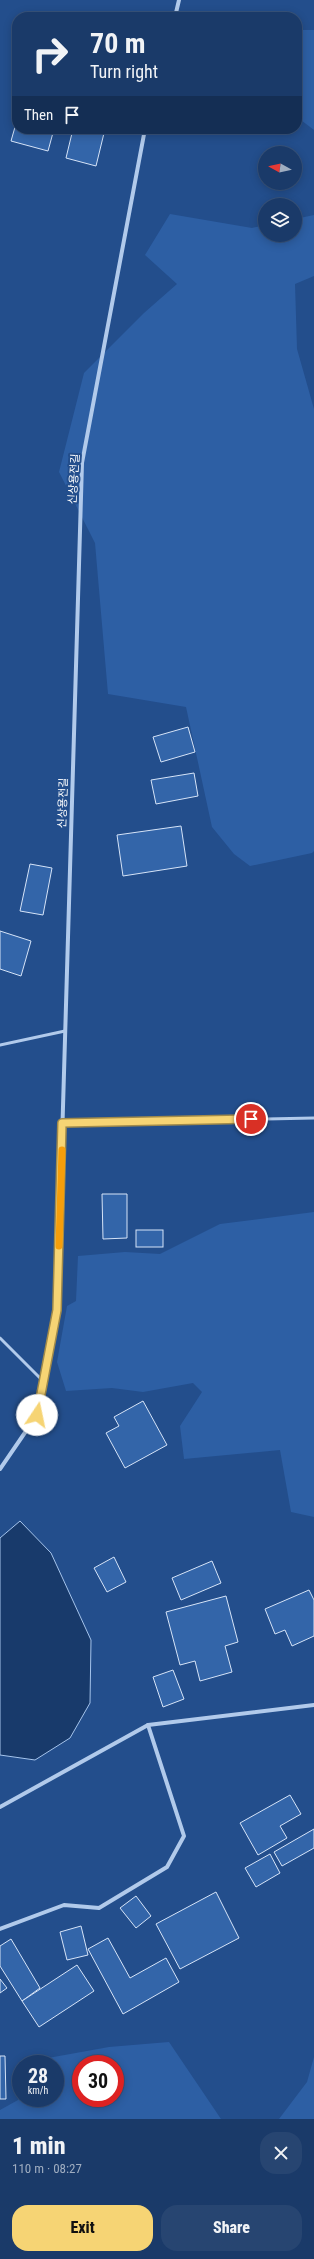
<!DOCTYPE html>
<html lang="en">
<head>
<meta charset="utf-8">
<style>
	:root { --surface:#1a3a69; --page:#274571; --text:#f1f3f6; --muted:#9fadc0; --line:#38547d; --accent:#f6d474 }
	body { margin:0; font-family:"Roboto Condensed","Noto Sans KR",sans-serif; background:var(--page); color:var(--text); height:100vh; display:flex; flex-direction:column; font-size:15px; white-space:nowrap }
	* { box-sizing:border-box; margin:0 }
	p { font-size:13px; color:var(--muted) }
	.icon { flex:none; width:22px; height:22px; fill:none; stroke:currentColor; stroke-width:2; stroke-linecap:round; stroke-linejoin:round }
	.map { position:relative; height:2119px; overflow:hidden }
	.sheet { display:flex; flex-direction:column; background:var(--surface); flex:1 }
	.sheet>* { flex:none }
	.top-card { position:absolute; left:12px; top:12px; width:290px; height:122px; border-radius:16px; box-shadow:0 2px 10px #0003,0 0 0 1px var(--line); background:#1a3a69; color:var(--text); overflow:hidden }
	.needle { width:26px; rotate:278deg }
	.tools { position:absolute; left:258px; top:146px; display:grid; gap:8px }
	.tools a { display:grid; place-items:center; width:44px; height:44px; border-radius:50%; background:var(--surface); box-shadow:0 2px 10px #0003,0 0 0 1px var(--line); font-size:20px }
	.speed { position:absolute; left:12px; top:2055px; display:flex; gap:8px; font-size:20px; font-weight:700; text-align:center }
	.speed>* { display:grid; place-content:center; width:52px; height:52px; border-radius:50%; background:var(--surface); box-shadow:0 2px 10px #0003,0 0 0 1px var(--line); line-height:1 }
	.speed small { font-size:10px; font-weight:400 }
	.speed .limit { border:6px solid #d22; background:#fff; color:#111 }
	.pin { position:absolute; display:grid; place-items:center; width:34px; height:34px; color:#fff; margin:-17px; border:2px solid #fff; border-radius:50%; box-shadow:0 1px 4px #0007 }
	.me { position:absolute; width:44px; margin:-22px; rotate:11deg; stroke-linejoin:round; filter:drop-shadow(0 0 3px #0008) }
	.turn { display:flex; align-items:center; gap:14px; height:84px; padding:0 12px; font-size:18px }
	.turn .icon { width:52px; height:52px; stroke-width:2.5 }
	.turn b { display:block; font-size:28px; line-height:34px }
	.then { display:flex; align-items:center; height:38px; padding:0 12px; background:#0003; gap:8px; font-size:15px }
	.round { display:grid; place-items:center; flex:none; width:42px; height:42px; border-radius:16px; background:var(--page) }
	.headline { display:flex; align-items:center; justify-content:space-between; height:68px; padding:0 12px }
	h1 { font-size:24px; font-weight:800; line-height:30px }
	.action { display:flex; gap:8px; margin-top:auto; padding:8px 12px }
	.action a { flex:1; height:46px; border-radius:16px; background:var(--accent); color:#111; font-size:16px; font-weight:800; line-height:46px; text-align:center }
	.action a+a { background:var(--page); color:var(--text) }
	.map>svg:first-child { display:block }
	.green { fill:#2d5fa4; fill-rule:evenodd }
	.water { fill:#183a6b; stroke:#a5c4ec }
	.building { fill:#3365a9; stroke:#d6e4f8 }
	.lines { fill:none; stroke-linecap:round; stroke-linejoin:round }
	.lane { stroke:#b1caeb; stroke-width:3 }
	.street { stroke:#b1caeb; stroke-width:4 }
	.route-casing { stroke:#a08a4b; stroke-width:10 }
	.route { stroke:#f6d474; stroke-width:7 }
	.slow { stroke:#f59e0b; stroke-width:7 }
	.labels { text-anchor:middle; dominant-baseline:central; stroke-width:4; stroke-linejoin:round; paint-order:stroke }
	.street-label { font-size:11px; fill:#fff; stroke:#234e8c }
</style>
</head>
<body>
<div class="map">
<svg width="314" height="2119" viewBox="0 0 314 2119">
	<rect width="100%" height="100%" fill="#234e8c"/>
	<g class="green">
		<path d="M297 30H314V130L297 117Z"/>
		<path d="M170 214 252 228 265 225V235H295V219L314 215V276L295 284 297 349 314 409V851L312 853 250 866 234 854 212 827 186 707 108 694 95 543 59 472 84 373 144 313 177 284 145 255Z"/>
		<path d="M314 1212V1517L291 1512 280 1450 184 1459 180 1426 202 1392 193 1383 143 1392 112 1388 66 1391 57 1362 67 1306 76 1301 78 1256 125 1252 160 1254 220 1224Z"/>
		<path d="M169 2042 221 2119H0V2110L18 2100 21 2093V2098H55V2064H35L37 2060 109 2047ZM81 2064H115V2098H81Z"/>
		<path d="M314 2057V2119H279L307 2082Z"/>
	</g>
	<path class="water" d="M20 1521 51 1553 91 1640 90 1703 70 1738 35 1760 0 1755V1538Z"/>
	<g class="building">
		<path d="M17 120V129H54L48 151 11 141Z"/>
		<path d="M73 129H105L96 166 66 158Z"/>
		<path d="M188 727 195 752 161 762 153 737Z"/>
		<path d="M194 773 198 796 156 804 151 780Z"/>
		<path d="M181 826 187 866 123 876 117 835Z"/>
		<path d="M30 864 52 868 43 915 20 911Z"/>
		<path d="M0 931 31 941 21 976 0 969Z"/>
		<path d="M102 1194H127V1238L103 1239Z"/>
		<rect x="136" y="1230" width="27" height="17"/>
		<path d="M143 1401 167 1445 125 1468 106 1433 119 1426 114 1417Z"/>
		<path d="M114 1557 126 1582 107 1592 94 1568Z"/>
		<path d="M212 1561 221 1583 181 1600 172 1578Z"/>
		<path d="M309 1590 314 1600V1636L292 1646 285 1630 275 1634 265 1609Z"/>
		<path d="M226 1596 238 1642 225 1646 232 1672 200 1681 195 1661 180 1665 166 1612Z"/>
		<path d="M173 1670 184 1699 163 1707 153 1677Z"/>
		<path d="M290 1795 301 1814 280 1826 287 1838 258 1855 240 1823Z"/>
		<path d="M314 1829V1848L282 1866 274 1852Z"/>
		<path d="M270 1854 280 1873 256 1887 245 1868Z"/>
		<path d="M216 1892 239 1938 180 1969 156 1924Z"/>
		<path d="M136 1896 151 1916 136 1928 120 1908Z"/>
		<path d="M81 1926 88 1955 67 1960 60 1932Z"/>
		<path d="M108 1938 130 1978 166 1958 179 1982 123 2014 88 1949Z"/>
		<path d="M11 1939 40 1988 22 2001 0 1966V1946Z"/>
		<path d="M77 1965 94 1991 39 2027 22 2001Z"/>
		<path d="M0 1979 7 1988 0 1993Z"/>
		<path d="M0 2056H5L6 2099H0Z"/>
	</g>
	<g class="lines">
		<g class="lane">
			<path d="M0 1045 65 1031"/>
			<path d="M63 1123 314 1118"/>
			<path d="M0 1338 43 1381"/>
		</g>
		<g class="street">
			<path d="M175 17 179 0"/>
			<path d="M0 1469 37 1415 57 1310 82 463 145 129"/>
			<path d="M0 1807 148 1725 314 1705"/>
			<path d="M0 1929 64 1905 99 1908 167 1867 184 1836 148 1725"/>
		</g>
	</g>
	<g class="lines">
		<g class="route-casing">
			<path id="route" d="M37 1415 57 1310 62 1123 251 1119"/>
		</g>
		<use href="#route" class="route"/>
		<path class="slow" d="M59 1246 62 1150"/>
	</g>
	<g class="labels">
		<g class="street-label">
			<text transform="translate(74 479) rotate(-86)">신상용전길</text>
			<text transform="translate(63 803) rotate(-88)">신상용전길</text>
		</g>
	</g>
</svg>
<div class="tools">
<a><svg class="needle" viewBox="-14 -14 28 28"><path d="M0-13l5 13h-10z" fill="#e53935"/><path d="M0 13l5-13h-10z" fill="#9fadc0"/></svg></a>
<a><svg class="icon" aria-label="layers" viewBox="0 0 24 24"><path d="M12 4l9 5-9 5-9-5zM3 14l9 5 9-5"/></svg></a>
</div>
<div class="speed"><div>28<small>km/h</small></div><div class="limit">30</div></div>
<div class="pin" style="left:251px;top:1119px;background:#d93025"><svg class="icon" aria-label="arrive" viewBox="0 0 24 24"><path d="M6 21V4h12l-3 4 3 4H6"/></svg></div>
<svg class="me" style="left:37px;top:1415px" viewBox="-20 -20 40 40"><circle r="19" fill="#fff"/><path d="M0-13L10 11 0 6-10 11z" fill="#f6d474"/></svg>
<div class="top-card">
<div class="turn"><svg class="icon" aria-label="right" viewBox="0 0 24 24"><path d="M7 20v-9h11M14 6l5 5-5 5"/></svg><div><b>70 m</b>Turn right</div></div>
<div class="then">Then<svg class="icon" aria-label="arrive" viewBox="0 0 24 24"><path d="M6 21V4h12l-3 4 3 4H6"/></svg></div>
</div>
</div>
<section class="sheet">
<div class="headline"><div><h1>1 min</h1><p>110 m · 08:27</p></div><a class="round"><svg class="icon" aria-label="close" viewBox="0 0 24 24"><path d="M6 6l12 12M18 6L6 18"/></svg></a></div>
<div class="action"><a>Exit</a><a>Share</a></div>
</section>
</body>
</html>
